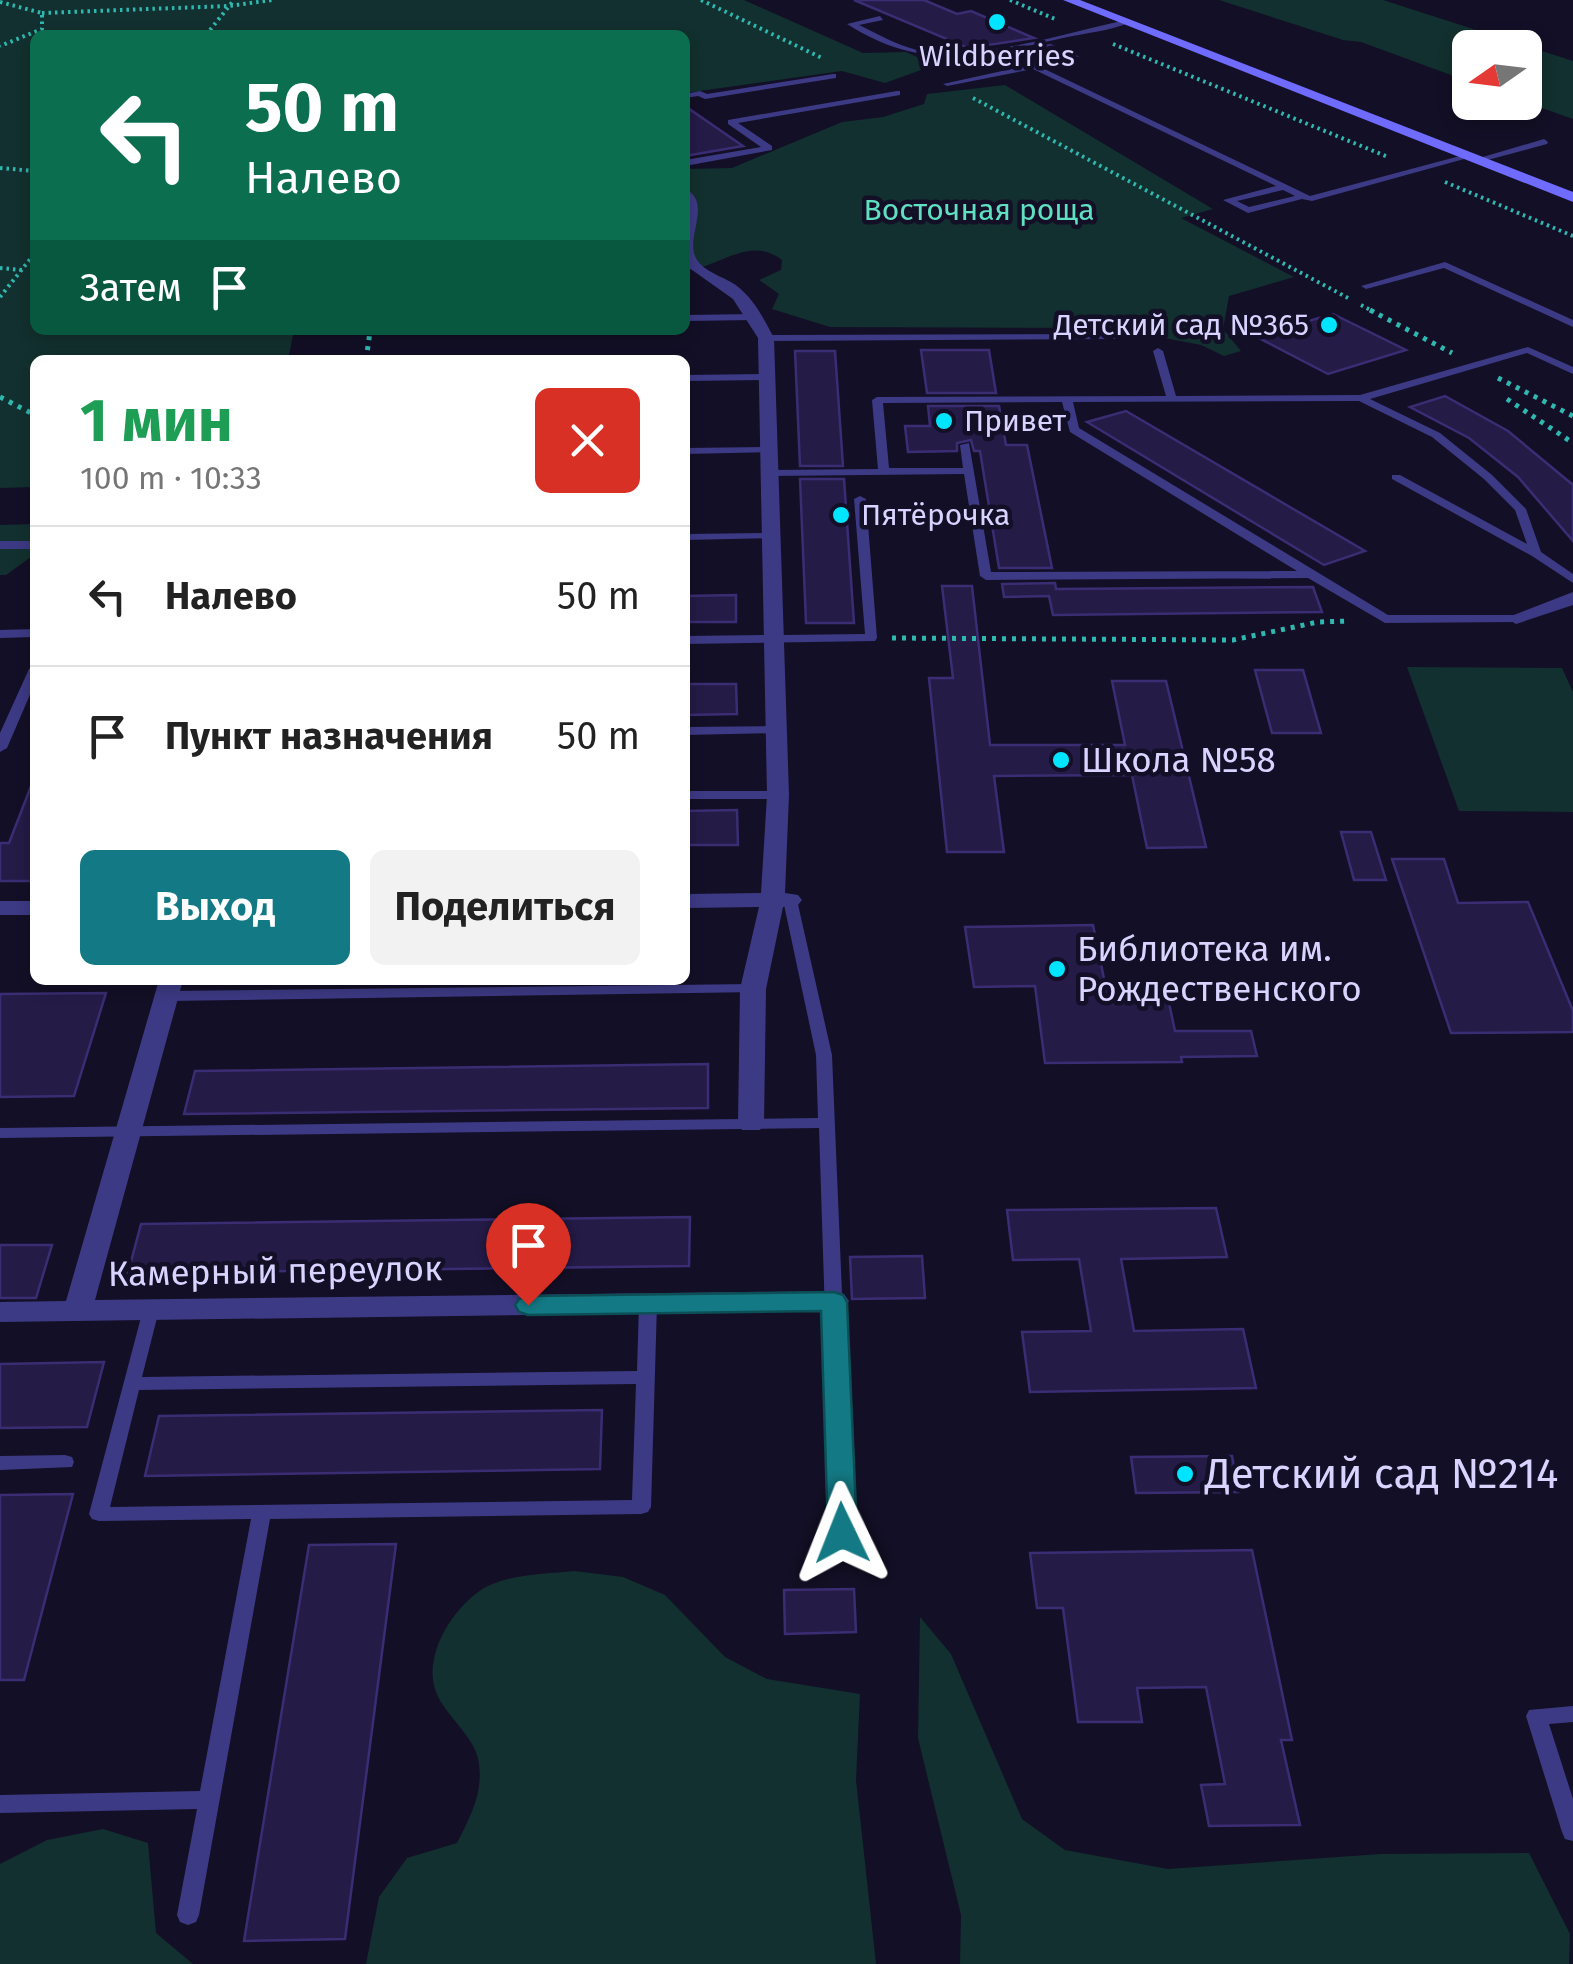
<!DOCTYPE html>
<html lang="ru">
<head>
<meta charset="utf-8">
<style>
	:root { --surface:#fff; --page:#f2f2f2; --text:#222; --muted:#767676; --line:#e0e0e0; --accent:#137a85 }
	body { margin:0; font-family:"Fira Sans",sans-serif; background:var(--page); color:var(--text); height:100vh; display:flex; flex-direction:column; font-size:38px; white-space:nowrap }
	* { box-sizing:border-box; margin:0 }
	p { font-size:32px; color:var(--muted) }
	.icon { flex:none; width:55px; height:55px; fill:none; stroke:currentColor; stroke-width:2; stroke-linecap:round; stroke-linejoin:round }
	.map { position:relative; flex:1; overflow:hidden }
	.side { position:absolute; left:30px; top:355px; width:660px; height:630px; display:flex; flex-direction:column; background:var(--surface); border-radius:15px; box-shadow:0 5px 15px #0003 }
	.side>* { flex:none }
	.top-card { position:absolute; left:30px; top:30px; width:660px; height:305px; border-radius:15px; box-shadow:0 5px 15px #0003; background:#0b6e4f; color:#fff; overflow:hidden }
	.needle { width:65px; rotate:256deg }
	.tools { position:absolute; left:1452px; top:30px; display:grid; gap:20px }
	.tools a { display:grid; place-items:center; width:90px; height:90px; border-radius:15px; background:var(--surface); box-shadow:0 5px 15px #0003; font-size:50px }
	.pin { position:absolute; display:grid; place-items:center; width:85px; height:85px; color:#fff; margin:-102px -42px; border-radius:50% 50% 50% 0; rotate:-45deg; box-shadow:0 0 10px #0007 }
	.pin .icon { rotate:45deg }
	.me { position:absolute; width:110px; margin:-55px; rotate:358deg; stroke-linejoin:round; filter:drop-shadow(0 0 8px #0008) }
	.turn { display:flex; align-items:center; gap:35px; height:210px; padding:0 50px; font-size:45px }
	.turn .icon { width:130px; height:130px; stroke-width:2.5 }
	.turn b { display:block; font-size:70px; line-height:85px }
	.then { display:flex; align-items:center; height:95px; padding:0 50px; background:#0003; gap:20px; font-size:38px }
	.round { display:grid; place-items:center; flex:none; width:105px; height:105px; border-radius:15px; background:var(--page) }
	.summary { display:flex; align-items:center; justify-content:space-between; height:170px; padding:0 50px }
	h1 { font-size:60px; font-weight:700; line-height:75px; color:#1e9e55 }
	.action { display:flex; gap:20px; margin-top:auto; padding:20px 50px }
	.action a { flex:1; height:115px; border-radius:15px; background:var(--accent); color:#fff; font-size:40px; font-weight:700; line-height:115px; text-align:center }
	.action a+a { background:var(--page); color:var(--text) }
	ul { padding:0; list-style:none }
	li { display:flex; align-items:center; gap:30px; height:140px; padding:0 50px; border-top:2px solid var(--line) }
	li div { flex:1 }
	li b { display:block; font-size:38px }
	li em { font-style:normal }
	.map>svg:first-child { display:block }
	.green { fill:#12302f }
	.building { fill:#241b47; stroke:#3b2d73; stroke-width:2.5 }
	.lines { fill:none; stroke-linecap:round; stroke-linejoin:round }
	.path-far1 { stroke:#2fb8b0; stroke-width:4; stroke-dasharray:2.5 4; stroke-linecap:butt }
	.path { stroke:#2fb8b0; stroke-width:5; stroke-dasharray:4 6; stroke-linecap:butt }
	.lane { fill:#3d3a85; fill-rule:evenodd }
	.street { fill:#3d3a85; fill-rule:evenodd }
	.secondary { fill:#6f6bff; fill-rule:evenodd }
	.route { fill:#137a85; stroke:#0c4f56; stroke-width:2.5 }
	.poi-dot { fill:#00e5ff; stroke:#130f26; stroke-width:4 }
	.labels { text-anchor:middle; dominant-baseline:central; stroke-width:9; stroke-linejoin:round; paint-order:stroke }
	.far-poi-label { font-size:30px; fill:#d9d4ff; stroke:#130f26; text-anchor:start }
	.far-park-label { font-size:30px; fill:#5fe0c0; stroke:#130f26 }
	.poi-label { font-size:35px; fill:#d9d4ff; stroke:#130f26; text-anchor:start }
	.street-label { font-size:35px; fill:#d9d4ff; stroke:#130f26 }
	.near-poi-label { font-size:42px; fill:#d9d4ff; stroke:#130f26; text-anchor:start }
</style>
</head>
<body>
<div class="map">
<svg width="1573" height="1964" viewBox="0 0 1573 1964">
	<rect width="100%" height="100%" fill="#130f26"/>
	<g class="green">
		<path d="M0 0H744L863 53 906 52 935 65 885 83 842 71 685 93V35H35V330H294L288 360H35V487L0 488Z"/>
		<path d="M1219 0H1383L1573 61V119L1525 102V48H1470V82L1361 42 1343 40Z"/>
		<path d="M1005 85 1213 209 1181 218 1294 277 1229 296 1223 329 1241 351 1224 356 1201 345 1112 328 830 327 772 309 779 294 759 280 781 270 782 260C748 234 719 269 685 270V169L732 168 842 122 883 117 924 104 927 94Z"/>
		<path d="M35 524V554L6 575H0V525Z"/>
		<path d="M1407 667 1562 668 1573 692V812L1459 811Z"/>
		<path d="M574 1571 623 1577 665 1595 725 1657 767 1679 860 1694 856 1780 876 1964H366L379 1897 407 1858 457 1843C470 1817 483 1794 479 1764 477 1738 445 1716 436 1692 422 1656 453 1607 484 1588 509 1574 547 1574 574 1571Z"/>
		<path d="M920 1617 951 1654 1022 1819 1065 1850 1168 1869 1381 1854 1529 1853 1570 1934 1569 1964H960L961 1915 918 1738Z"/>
		<path d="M103 1829 148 1843 156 1933 193 1964H0V1864L47 1840Z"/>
	</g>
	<g class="building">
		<path d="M854 0H924L957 14 971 11 1034 38 968 48Z"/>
		<path d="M1050 45 1075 56 1009 66 988 57Z"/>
		<path d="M685 106 743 146 685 156Z"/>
		<path d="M1333 314 1406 350 1328 374 1255 336Z"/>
		<path d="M921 350H989L996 393H927Z"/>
		<path d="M795 351H835L843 466H800Z"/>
		<path d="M1445 396 1508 431 1573 485V541L1518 477 1469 438 1410 407Z"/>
		<path d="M928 406H999L1006 445H1027L1052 568H999L980 451H974L971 440 957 443V451L908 452 905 426H930Z"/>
		<path d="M1126 411 1365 551 1324 565 1087 422Z"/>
		<path d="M800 479H844L854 623H806Z"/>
		<path d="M1055 583 1056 589 1313 587 1322 612 1053 615 1049 596 1004 597 1002 584Z"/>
		<path d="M942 586H972L990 745H1125L1112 681H1166L1206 847 1147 848 1132 775 994 776 1004 852H947L929 678H953Z"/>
		<path d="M736 595V622H685V596Z"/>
		<path d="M1255 670H1303L1321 733H1272Z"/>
		<path d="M685 684H736L737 714 685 715Z"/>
		<path d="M33 781 35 881H0V843H9Z"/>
		<path d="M737 810 738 845H685V811Z"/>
		<path d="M1341 832H1371L1386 880H1354Z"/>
		<path d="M1392 859H1444L1458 903 1528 902 1573 1011V1032L1451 1033Z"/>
		<path d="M1093 925 1109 1003H1169L1175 1031H1251L1257 1056 1181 1057 1182 1062 1045 1063 1035 986 974 987 965 927Z"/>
		<path d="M106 993 74 1096 0 1097V994Z"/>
		<path d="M708 1064V1108L184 1114 195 1071Z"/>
		<path d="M1216 1208 1227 1257 1121 1259 1134 1331 1243 1329 1256 1388 1030 1392 1022 1332 1091 1331 1079 1259 1013 1260 1007 1210Z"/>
		<path d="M690 1217 689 1266 128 1273 141 1224Z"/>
		<path d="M0 1245H52L36 1298H0Z"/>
		<path d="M922 1256 925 1298 852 1299 850 1257Z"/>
		<path d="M104 1362 87 1427 0 1428V1364Z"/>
		<path d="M602 1410 600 1469 145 1476 159 1416Z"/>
		<path d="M1232 1456 1239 1492 1136 1493 1131 1457Z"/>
		<path d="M73 1494 24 1680H0V1495Z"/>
		<path d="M396 1544 345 1939 244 1941 309 1545Z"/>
		<path d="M1252 1550 1292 1740H1281L1300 1825 1209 1826 1201 1785 1225 1784 1206 1687 1137 1688 1142 1722H1078L1063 1608H1037L1030 1553Z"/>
		<path d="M854 1589 856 1632 785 1634 784 1590Z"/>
	</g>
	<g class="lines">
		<g class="path-far1">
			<path d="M701 0 822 58"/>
			<path d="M1010 0 1055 19"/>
			<path d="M0 2 42 13V29L0 46"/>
			<path d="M42 13 229 6 272 0"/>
			<path d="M206 35 234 0"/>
			<path d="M1113 44 1388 157"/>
			<path d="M973 98 1350 299"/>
			<path d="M0 168 35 171"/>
			<path d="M1445 182 1573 236"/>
			<path d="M0 268 22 270"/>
			<path d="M0 297 35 253"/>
			<path d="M1361 305 1374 312"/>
		</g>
		<g class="path">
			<path d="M1370 310 1452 353"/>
			<path d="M366 360 370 332"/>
			<path d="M1498 378 1573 416"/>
			<path d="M0 397 35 415"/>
			<path d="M1507 399 1573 443"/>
			<path d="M892 638 1233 640 1318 622 1348 621"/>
		</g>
		<g class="lane">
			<path d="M880 16 883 20 859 25C878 34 896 45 917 50 976 63 1067 32 1127 20L1131 22C1111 31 1085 33 1063 38 982 57 922 72 847 24Z"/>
			<path d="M1034 64 1310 196 1471 153 1475 156 1312 201 1302 199 1248 213 1223 200 1276 186 1033 69 947 86 943 84ZM1283 190 1295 196 1249 207 1237 201Z"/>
			<path d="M833 74H836V78L705 99 698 96 685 98V94L700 91 707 94Z"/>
			<path d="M897 91H900V95L738 123 772 146V150L685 166V160L761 147 728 124V120Z"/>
			<path d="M1544 139 1548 142 1547 144 1480 162 1476 159Z"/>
			<path d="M1445 262 1573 320V327L1444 268 1366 289 1361 286Z"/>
			<path d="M685 315 755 314 760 317 755 320 685 321Z"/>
			<path d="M1120 334 1121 336 1116 339 766 341 761 338 766 335Z"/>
			<path d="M1528 347 1573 367V374L1527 353 1370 399 1440 433 1492 475 1526 509 1541 552 1573 574V583L1532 556 1392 479V475H1400L1527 544 1515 510 1484 479 1432 437 1359 401 1073 402 1079 428 1388 615H1520V621L1516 622 1385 623 1308 578 986 580 980 576 964 474 770 476 764 473 770 470 878 469 872 400 877 397 1166 396 1153 351 1158 348 1163 351 1176 396 1360 395ZM1062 402 1070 432 1297 571 991 572 969 443 960 445 963 468H889L883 403Z"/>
			<path d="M685 375 766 374 771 377 766 380 685 381Z"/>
			<path d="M768 447 772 448V452L685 454V448Z"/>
			<path d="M860 496 866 499 877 638 875 641 685 644V636L865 634 854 499Z"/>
			<path d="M771 533 777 536 775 538 685 540V534Z"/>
			<rect x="0" y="541" width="35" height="8"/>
			<path d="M35 629V637L0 638V630Z"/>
			<path d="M35 665V683L7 748 0 752V733L29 669Z"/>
			<path d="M776 726 783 730 781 733 685 735V727Z"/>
			<path d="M685 791H778L785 795 778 799H685Z"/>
			<path d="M790 896 797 900 832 1055 852 1533 849 1538 842 1540 835 1538 832 1533 819 1128 0 1138V1128L818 1118 816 1055 783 900Z"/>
			<path d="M753 984 761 989 758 992 166 1001 158 996 166 991Z"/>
			<path d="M648 1298 654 1300 657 1304 651 1507 648 1512 641 1514 270 1519 199 1915 196 1922 188 1925 180 1922 177 1915 197 1809 0 1813V1795L200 1791 251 1519 99 1521 92 1519 89 1514 144 1306H156L159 1310 142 1377 637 1371 639 1304 642 1300ZM636 1384 632 1500 110 1507 139 1390Z"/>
			<path d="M65 1455 72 1457 74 1462 72 1467 0 1470V1456Z"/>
			<path d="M1573 1706V1722L1549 1724 1573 1799V1841L1565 1839 1562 1832 1526 1716 1529 1710Z"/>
		</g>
		<g class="street">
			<path d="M685 189C714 203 683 239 697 260 706 273 725 277 737 286 754 299 764 319 774 338L789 795 785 893 798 895 802 900 798 905 783 907 766 989 764 1124 760 1130H742L738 1124 740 989 759 907 685 908V894L761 893 767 795 758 338 733 299 685 265Z"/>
			<path d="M1573 592V605L1516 624 1506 618Z"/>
			<rect x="0" y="901" width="35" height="14"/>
			<path d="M159 980H183L95 1300 834 1291 844 1294 849 1301 844 1308 834 1311 0 1322V1302L66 1301Z"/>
		</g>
		<path class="secondary" d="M1063 0H1080L1573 192V202Z"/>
	</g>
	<path class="route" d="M834 1292 843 1295 847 1302 857 1533 853 1541 842 1544 832 1541 828 1533 821 1311 528 1315 519 1312 515 1305 519 1299 528 1296Z"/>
	<g class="poi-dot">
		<circle cx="997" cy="22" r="10"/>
		<circle cx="1329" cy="325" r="10"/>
		<circle cx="944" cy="421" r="10"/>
		<circle cx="841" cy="515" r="10"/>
		<circle cx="1061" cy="760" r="10"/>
		<circle cx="1057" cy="969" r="10"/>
		<circle cx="1185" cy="1474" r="10"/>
	</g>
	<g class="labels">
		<g class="far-poi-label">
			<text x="997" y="56" text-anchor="middle">Wildberries</text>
			<text x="1309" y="325" text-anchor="end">Детский сад №365</text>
			<text x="964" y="421">Привет</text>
			<text x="861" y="515">Пятёрочка</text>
		</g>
		<g class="far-park-label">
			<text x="979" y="210">Восточная роща</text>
		</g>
		<g class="poi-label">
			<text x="1081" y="760">Школа №58</text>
			<text x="1077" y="949">Библиотека им.<tspan x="1077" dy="40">Рождественского</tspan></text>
		</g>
		<g class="street-label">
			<text transform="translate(275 1271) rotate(-1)">Камерный переулок</text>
		</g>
		<g class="near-poi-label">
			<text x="1205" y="1474">Детский сад №214</text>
		</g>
	</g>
</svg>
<div class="tools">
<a><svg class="needle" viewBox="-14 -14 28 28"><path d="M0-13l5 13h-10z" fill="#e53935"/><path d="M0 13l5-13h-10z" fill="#767676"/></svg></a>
</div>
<div class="pin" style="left:528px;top:1305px;background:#d93025"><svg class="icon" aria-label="arrive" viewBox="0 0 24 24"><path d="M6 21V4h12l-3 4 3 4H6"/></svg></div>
<svg class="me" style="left:842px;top:1533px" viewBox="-20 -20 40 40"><path d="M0-17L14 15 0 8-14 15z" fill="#137a85" stroke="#fff" stroke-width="4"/></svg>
<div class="top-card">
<div class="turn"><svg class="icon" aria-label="left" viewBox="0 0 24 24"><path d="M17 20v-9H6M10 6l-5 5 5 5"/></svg><div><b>50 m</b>Налево</div></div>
<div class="then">Затем<svg class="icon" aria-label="arrive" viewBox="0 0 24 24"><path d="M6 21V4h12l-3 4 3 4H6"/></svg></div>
</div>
<section class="side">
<div class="summary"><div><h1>1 мин</h1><p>100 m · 10:33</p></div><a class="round" style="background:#d93025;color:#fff"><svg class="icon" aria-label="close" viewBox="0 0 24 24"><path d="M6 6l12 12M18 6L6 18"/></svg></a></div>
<ul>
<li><svg class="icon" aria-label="left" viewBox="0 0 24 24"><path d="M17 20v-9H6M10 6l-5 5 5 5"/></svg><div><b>Налево</b></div><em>50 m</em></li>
<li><svg class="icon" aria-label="arrive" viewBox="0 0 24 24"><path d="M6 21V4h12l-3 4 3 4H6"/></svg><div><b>Пункт назначения</b></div><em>50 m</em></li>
</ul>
<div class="action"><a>Выход</a><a>Поделиться</a></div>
</section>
</div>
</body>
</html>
